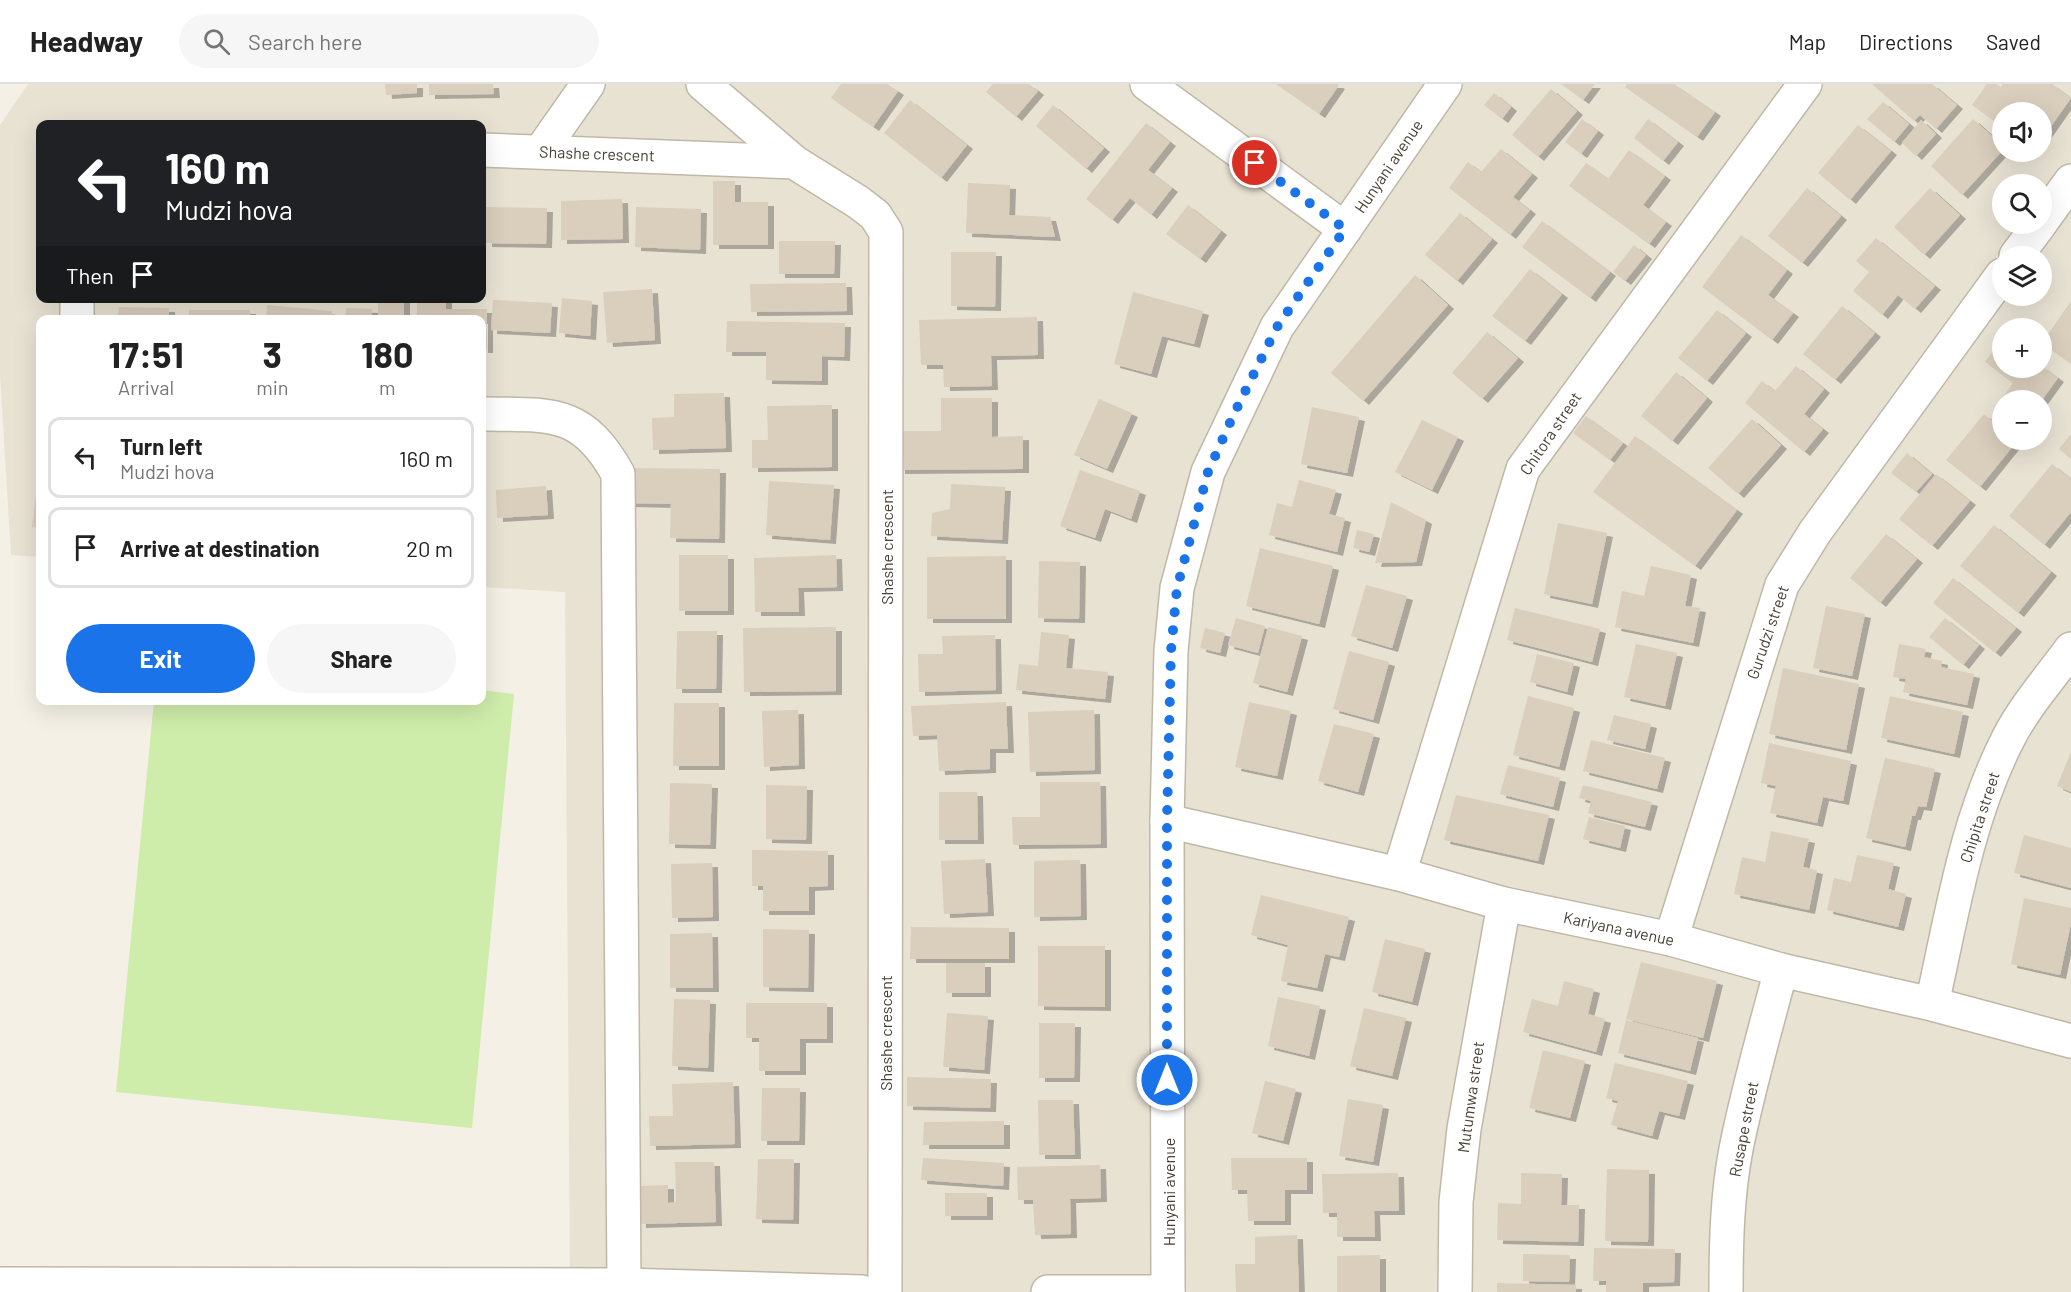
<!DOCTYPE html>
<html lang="en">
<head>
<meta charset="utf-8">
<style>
	:root { --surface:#fff; --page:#f6f6f6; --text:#222; --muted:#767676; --line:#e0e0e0; --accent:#1a73e8 }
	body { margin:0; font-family:Barlow,sans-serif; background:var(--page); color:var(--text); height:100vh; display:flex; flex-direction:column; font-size:22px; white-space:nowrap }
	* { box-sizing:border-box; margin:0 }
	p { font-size:20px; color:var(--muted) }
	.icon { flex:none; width:33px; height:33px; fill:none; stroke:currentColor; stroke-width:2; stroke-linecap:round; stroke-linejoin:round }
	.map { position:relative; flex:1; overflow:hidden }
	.sheet { position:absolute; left:36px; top:231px; width:450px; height:390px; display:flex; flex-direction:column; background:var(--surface); border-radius:12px; box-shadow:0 6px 24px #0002 }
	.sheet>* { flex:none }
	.top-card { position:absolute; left:36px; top:36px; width:450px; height:183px; border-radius:12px; box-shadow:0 6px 24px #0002; background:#202124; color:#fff; overflow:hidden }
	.buttons { position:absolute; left:1992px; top:18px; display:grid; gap:12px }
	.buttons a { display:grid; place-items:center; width:60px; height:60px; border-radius:50%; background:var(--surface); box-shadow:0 6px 24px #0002; font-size:30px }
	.pin { position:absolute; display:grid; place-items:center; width:51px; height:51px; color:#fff; margin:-26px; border:3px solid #fff; border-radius:50%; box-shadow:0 2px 6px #0007 }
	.me { position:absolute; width:66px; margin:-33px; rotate:0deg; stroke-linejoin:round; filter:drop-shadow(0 0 4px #0008) }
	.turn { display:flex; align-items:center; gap:21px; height:126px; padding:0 30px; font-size:27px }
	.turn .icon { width:78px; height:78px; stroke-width:2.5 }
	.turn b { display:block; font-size:42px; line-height:51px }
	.then { display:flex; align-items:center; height:57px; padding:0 30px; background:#0003; gap:12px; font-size:22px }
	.eta { display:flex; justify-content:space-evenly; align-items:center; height:102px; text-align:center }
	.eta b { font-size:36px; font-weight:700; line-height:42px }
	.cta { display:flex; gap:12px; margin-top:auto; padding:12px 30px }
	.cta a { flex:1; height:69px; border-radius:36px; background:var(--accent); color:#fff; font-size:24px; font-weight:700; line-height:69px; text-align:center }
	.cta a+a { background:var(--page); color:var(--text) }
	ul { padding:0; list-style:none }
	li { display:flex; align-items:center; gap:18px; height:81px; margin:0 12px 9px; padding:0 18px; border:3px solid var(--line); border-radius:12px }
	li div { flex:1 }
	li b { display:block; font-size:22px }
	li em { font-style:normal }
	header { display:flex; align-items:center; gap:36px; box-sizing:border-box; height:84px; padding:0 30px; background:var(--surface); border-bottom:2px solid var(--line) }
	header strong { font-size:28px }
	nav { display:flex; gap:33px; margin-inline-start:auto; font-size:21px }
	.search { width:420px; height:54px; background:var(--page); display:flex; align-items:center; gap:15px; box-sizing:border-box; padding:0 21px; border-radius:33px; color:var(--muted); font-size:22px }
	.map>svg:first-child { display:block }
	.residential { fill:#e8e2d3; fill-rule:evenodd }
	.green { fill:#ceecaa }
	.building { fill:#dacebd; filter:url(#shadow) }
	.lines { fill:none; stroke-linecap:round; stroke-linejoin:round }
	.minor-casing { stroke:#c0b8a7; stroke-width:36 }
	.minor { stroke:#fff; stroke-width:33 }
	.route { stroke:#1a73e8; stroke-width:10; stroke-dasharray:0 18 }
	.labels { text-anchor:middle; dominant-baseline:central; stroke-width:4.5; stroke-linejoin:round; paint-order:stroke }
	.street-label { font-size:16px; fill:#474034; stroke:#fff }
</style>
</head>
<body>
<header>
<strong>Headway</strong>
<div class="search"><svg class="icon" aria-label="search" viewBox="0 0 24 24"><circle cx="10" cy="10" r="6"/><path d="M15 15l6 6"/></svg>Search here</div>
<nav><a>Map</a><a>Directions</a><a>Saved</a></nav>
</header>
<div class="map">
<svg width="2071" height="1208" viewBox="0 0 2071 1208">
	<defs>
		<filter id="shadow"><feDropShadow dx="6" dy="4" stdDeviation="0" flood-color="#0004"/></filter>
	</defs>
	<rect width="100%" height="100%" fill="#f4f0e5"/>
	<path class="residential" d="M28 0H2071V1208H570L565 508 482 503V236H40V473L11 471 0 290V41ZM2002 28H2042V68H2002ZM40 40H482V214H40ZM2002 100H2042V140H2002ZM2002 172H2042V212H2002ZM2002 244H2042V284H2002ZM2002 316H2042V356H2002Z"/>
	<path class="green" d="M482 606 514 610 472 1044 116 1008 154 617 482 616Z"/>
	<g class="building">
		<path d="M385 0H417V9L386 11Z"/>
		<path d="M429 0H493L494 10 429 11Z"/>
		<path d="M841 0H887L898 7 873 43 831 14Z"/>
		<path d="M993 0H1029L1038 7 1016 33 986 8Z"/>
		<path d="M1276 0H1337L1339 1 1319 30Z"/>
		<path d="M1561 0H1595L1583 16Z"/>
		<path d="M1627 0H1674L1715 28 1697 53 1625 3Z"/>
		<path d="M1872 0H1932L1957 21 1936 45 1920 31 1914 37Z"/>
		<path d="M1987 0H1996L2001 3 2003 0H2052L2071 14 2042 55V28H2002V43L1972 21Z"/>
		<path d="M1551 5 1577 27 1538 73 1512 51Z"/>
		<path d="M1494 9 1511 23 1502 35 1484 21Z"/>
		<path d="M910 16 967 61 941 94 884 49Z"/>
		<path d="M1883 18 1909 40 1894 58 1867 35Z"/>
		<path d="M1053 21 1104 64 1086 85 1036 42Z"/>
		<path d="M1582 35 1598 47 1581 70 1565 58Z"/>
		<path d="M1648 35 1678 58 1663 77 1634 54Z"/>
		<path d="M1973 35 2002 61V67L1962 111 1931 82Z"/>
		<path d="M1921 36 1936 50 1916 72 1902 59Z"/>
		<path d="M1146 39 1170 58 1148 86 1172 104 1151 131 1130 114 1112 136 1086 115Z"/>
		<path d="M1858 41 1891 67 1850 116 1818 89Z"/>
		<path d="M1501 65 1532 90 1513 113 1530 126 1510 151 1449 104 1468 78 1481 88Z"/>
		<path d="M1629 66 1665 92 1643 121 1666 138 1649 160 1569 102 1586 79 1608 95Z"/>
		<path d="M713 97H735V118H768V161H713Z"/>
		<path d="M968 99 1010 101 1009 131 1050 133 1055 153 966 149Z"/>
		<path d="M1807 104 1841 132 1802 179 1768 152Z"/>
		<path d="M1930 104 1960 131 1924 171 1894 143Z"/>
		<path d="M622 115 623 155 561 156V117Z"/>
		<path d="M1188 121 1221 147 1200 175 1166 150Z"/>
		<path d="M486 123 547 124 546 160 486 159Z"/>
		<path d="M636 123 701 125 700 166 635 163Z"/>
		<path d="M1460 129 1492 155 1457 197 1425 171Z"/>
		<path d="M1542 137 1610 188 1590 214 1522 163Z"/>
		<path d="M1741 151 1787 186 1768 211 1793 229 1772 256 1702 203Z"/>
		<path d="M1876 154 1935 202 1915 225 1898 211 1882 231 1853 207 1869 188 1856 177Z"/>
		<path d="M779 157H835L834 190H779Z"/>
		<path d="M1634 161 1646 171 1625 197 1613 188Z"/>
		<path d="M951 168H996L995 223 951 222Z"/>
		<path d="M1530 185 1562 210 1525 257 1492 232Z"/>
		<path d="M1415 191 1448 221 1363 317 1331 289Z"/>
		<path d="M846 199 847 227 751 228 750 200Z"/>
		<path d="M652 205 655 256 607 259 603 208Z"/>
		<path d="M1133 208 1203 227 1194 260 1162 252 1151 290 1114 280Z"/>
		<rect x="378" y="214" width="26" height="22"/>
		<path d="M417 214H446V225H487V265H482V236H417Z"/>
		<path d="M562 214 592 217 590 252 559 249Z"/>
		<path d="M493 216 552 219 550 249 491 246Z"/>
		<path d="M2071 217V280L2042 259Z"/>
		<path d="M267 221 332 227 331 236H266Z"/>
		<path d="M1842 222 1875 249 1835 296 1803 270Z"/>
		<path d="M119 223 169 224V236H118Z"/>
		<path d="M346 224 372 225V236H345Z"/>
		<rect x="189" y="226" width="61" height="10"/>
		<path d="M1717 226 1746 249 1707 297 1678 274Z"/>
		<path d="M1037 233 1038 271 991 272 992 302 944 303 943 281H921L919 236Z"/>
		<path d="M727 237 845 239 844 273 822 272V297L766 296V268H726Z"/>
		<path d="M1487 248 1518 274 1482 315 1452 289Z"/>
		<path d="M2002 254V284L2042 282 2058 294 2042 316H2002V323L1998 320 2013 299 1985 278Z"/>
		<path d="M1796 282 1824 305 1804 330 1823 345 1804 368 1745 319 1762 297 1775 307Z"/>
		<path d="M1676 288 1707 314 1672 357 1641 332Z"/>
		<path d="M724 309 726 364 653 366 652 334 674 333V310Z"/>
		<path d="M941 314H992V353L1023 352V385L899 386 898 347H941Z"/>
		<path d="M1099 315 1132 329 1107 385 1074 371Z"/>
		<path d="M832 321V383L752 384V356H768L767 322Z"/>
		<path d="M1312 323 1359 333 1347 389 1301 380Z"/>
		<path d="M1984 330 2002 345V356L2017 357 1980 403 1946 376Z"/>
		<path d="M1586 332 1623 359 1610 376 1573 349Z"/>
		<path d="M1752 335 1781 361 1738 410 1708 384Z"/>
		<path d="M1422 336 1458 353 1432 406 1395 388Z"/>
		<path d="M2071 350V375L2059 365Z"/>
		<path d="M1635 352 1737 426 1695 482 1593 408Z"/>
		<path d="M1907 369 1932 390 1916 408 1891 389Z"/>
		<path d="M2052 380 2071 395V428L2044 461 2009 432Z"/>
		<path d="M627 384 720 385 719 455 670 454 671 420 627 419Z"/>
		<path d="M1080 386 1140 407 1131 435 1105 425 1095 454 1060 442Z"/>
		<path d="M1936 390 1970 417 1932 462 1899 435Z"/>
		<path d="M1299 396 1336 406 1329 430 1345 434 1337 468 1269 451 1277 419 1292 423Z"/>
		<path d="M769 397 834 401 830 456 766 451Z"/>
		<path d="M951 400 1005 403 1002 456 931 452 932 429 950 425Z"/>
		<path d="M546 402 548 431 497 434 496 406Z"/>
		<path d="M36 409H40V444L32 443Z"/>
		<path d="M1391 418 1426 436 1416 478 1375 479Z"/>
		<path d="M1558 439 1607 449 1592 520 1544 510Z"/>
		<path d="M1994 441 2051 488 2018 529 1960 482Z"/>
		<path d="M1357 446 1374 450 1369 468 1353 464Z"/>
		<path d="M1886 450 1917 475 1880 519 1850 494Z"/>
		<path d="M1260 464 1333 482 1319 540 1246 522Z"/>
		<rect x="679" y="471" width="49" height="56"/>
		<path d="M836 471 837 503 798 504 799 528H755L754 474Z"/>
		<path d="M1006 472V535H927V473Z"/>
		<path d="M1039 477 1080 478 1079 535 1038 534Z"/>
		<path d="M1651 482 1691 491 1685 522 1700 524 1693 559 1615 543 1622 507 1644 512Z"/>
		<path d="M1953 494 2016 544 1995 569 1933 519Z"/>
		<path d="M1366 501 1407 512 1392 564 1351 552Z"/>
		<path d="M1826 522 1865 530 1852 592 1813 584Z"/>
		<path d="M1515 524 1600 545 1592 578 1507 556Z"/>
		<path d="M1236 534 1265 542 1258 569 1228 561Z"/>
		<path d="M1945 534 1979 561 1963 581 1929 553Z"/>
		<path d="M836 543V607L744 608 743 544Z"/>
		<path d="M1268 543 1302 552 1287 608 1253 599Z"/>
		<path d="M1205 544 1225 549 1220 569 1200 564Z"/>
		<path d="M677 547H717L716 605H676Z"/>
		<path d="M1041 548 1069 551 1066 584 1108 588 1105 615 1016 606 1019 580 1038 582Z"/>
		<path d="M995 551 996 606 919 608 918 570H943L942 552Z"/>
		<path d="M1636 560 1677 569 1665 622 1624 613Z"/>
		<path d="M1899 560 1926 565 1924 573 1942 577 1941 583 1974 590 1967 621 1903 608 1906 595 1893 593Z"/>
		<path d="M1349 567 1389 578 1373 636 1333 625Z"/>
		<path d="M1537 570 1574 579 1567 608 1530 598Z"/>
		<path d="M1783 584 1859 600 1846 666 1769 650Z"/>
		<path d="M1528 612 1574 624 1559 683 1513 671Z"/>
		<path d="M1890 612 1963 628 1954 670 1881 654Z"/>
		<path d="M1006 618 1008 665H990V685L939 687 937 651 913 652 911 622Z"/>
		<path d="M1249 618 1291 627 1277 692 1235 683Z"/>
		<path d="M674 619H719V682H673Z"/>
		<path d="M798 626 799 681 764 683 762 627Z"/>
		<path d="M1094 626 1095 686 1030 688 1028 628Z"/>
		<path d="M1614 631 1651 640 1645 665 1607 656Z"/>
		<path d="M1334 640 1374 650 1358 708 1318 697Z"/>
		<path d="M1591 656 1665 674 1657 705 1583 687Z"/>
		<path d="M1769 659 1851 677 1843 717 1823 713 1817 739 1770 729 1776 702 1761 699Z"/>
		<path d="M2071 668V708L2057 702Z"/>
		<path d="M1885 674 1935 685 1926 723 1918 722 1915 732H1912L1905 763 1866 754Z"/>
		<path d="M1508 681 1560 694 1553 723 1500 710Z"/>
		<path d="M1040 698H1100L1101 760 1013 761 1012 733H1040Z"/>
		<path d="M670 699 712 700 710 761 669 760Z"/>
		<path d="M766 701 807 702 806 756 766 755Z"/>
		<path d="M1583 701 1652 718 1645 743 1588 729 1591 717 1579 714Z"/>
		<path d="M939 708H977L978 756H939Z"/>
		<path d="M1456 711 1549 731 1538 777 1444 756Z"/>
		<path d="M1589 733 1625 742 1620 764 1583 755Z"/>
		<path d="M1771 747 1809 755 1803 783 1817 786 1809 826 1734 810 1742 773 1765 778Z"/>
		<path d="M2024 751 2071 764V804L2014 789Z"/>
		<path d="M752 766 828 767V802L809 803V827H763V802H752Z"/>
		<path d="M1857 771 1894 779 1888 805 1906 810 1898 843 1827 826 1834 794 1851 798Z"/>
		<path d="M985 775 988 828 944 830 941 777Z"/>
		<path d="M1080 776 1081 832 1034 833V777Z"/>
		<path d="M712 779 713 833 672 834 671 780Z"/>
		<path d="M1261 811 1349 833 1339 873 1325 870 1317 904 1281 897 1288 861 1251 851Z"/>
		<path d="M2024 814 2071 824V839L2060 891 2011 880Z"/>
		<path d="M911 843 1009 844V875H910Z"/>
		<path d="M763 845 809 846 808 904 763 903Z"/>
		<path d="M712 849 713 904H670V850Z"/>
		<path d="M1385 855 1425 865 1412 918 1372 908Z"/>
		<path d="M1038 862H1105V923L1038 922Z"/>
		<path d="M1641 878 1717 897 1703 954 1626 935Z"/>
		<rect x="946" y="879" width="39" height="30"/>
		<path d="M1564 897 1594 905 1588 930 1605 935 1596 968 1523 948 1532 915 1558 922Z"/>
		<path d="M1278 913 1320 922 1309 972 1268 962Z"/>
		<path d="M674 915 710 916 708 984 672 982Z"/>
		<path d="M746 919H827V955H800V987H759V954H746Z"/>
		<path d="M1364 924 1406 934 1392 992 1350 982Z"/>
		<path d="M947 929 988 932 984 986 943 983Z"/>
		<path d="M1626 936 1698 954 1690 987 1618 969Z"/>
		<path d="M1039 939H1075L1074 994H1039Z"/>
		<path d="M1543 966 1585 977 1570 1034 1529 1024Z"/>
		<path d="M1615 979 1688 997 1679 1032 1659 1027 1652 1052 1611 1041 1618 1017 1606 1014Z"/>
		<path d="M907 993 991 995 990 1024 907 1022Z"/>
		<path d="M1265 997 1296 1005 1283 1057 1252 1049Z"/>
		<path d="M733 998 735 1060 650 1062 649 1032H673L672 1000Z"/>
		<path d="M762 1004H800L799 1057H761Z"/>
		<path d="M1348 1015 1383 1021 1373 1078 1339 1072Z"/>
		<path d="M1038 1016H1073L1075 1071H1039Z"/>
		<path d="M1004 1037V1061H923L924 1038Z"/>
		<path d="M923 1074 1004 1079 1003 1102 921 1096Z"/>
		<path d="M1231 1074H1307V1106H1285V1137H1248L1247 1106H1232Z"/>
		<path d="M758 1075H794L793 1136 756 1135Z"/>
		<path d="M675 1078H714L716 1138 640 1140 639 1102 668 1101V1119L676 1118Z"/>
		<path d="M1100 1081 1101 1114 1070 1115 1071 1150 1035 1151 1033 1116H1018L1017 1083Z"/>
		<path d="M1607 1085 1649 1086 1648 1158 1605 1157Z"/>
		<path d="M1398 1089 1399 1127H1374L1375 1153H1337V1129H1323L1322 1090Z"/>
		<path d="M1521 1089 1562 1090 1561 1121H1579L1578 1158 1497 1156 1498 1119 1521 1120Z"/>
		<rect x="945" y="1109" width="42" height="23"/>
		<path d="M1297 1151 1299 1208H1236L1235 1180H1255V1153Z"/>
		<path d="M1594 1164 1675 1165 1674 1198 1643 1199V1208H1606V1197H1593Z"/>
		<path d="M1523 1170 1570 1171 1569 1198 1523 1197Z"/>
		<path d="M1380 1171V1208H1337V1172Z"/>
		<path d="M1497 1199 1576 1201V1208H1497Z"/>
	</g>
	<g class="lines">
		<g class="minor-casing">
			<g id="minor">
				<path d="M703 0 794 78"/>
				<path d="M1147 0 1345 145"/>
				<path d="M482 66 794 78 858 118 875 131 886 148 885 1208"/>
				<path d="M541 67 588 0"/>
				<path d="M2042 137 2071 97"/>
				<path d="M2016 172 2040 140"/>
				<path d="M77 214V236"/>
				<path d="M482 330C548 331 582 324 618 390L624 1201"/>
				<path d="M1167 737 1399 790 1504 820 1671 855 1781 886 1932 920 2071 957"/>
				<path d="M1399 790 1523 385 1805 0"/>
				<path d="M1671 855 1782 501 1815 448 2002 191"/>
				<path d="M1932 920C1952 831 1966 737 2008 655 2024 623 2050 594 2071 565"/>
				<path d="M0 1200 624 1201 862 1208"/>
				<path d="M1048 1208H1168"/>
				<path d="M1168 1208 1167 737 1171 567 1177 504 1208 388 1277 243 1445 0"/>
				<path d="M1455 1208 1456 1118 1464 1045 1504 820"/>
				<path d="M1726 1208C1726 1160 1727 1112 1736 1065 1748 1005 1765 946 1781 886"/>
			</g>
		</g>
		<use href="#minor" class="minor"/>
	</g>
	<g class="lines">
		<path class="route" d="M1167 996V736L1171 567 1177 504 1208 388 1233 332 1277 243 1345 145 1255 79"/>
	</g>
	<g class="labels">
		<g class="street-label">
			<text transform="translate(597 69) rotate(2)">Shashe crescent</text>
			<text transform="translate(1388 82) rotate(-56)">Hunyani avenue</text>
			<text transform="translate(1550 349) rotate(-56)">Chitora street</text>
			<text transform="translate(886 463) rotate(-90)">Shashe crescent</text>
			<text transform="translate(1767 548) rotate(-71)">Gurudzi street</text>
			<text transform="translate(1979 733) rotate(-72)">Chipita street</text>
			<text transform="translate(1619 844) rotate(12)">Kariyana avenue</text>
			<text transform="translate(885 949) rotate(-90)">Shashe crescent</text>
			<text transform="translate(1470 1013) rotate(-82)">Mutumwa street</text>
			<text transform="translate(1743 1045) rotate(-79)">Rusape street</text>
			<text transform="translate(1168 1108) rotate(-90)">Hunyani avenue</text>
		</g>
	</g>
</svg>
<div class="buttons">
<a><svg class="icon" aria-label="sound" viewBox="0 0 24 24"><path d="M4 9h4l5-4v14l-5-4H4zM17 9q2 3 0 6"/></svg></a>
<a><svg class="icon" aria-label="search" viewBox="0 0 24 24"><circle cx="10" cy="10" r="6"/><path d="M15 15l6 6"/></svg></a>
<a><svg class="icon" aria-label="layers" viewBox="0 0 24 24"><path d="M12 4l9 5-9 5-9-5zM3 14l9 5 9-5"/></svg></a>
<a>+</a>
<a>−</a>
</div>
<div class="pin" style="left:1255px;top:79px;background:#d93025"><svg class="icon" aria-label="arrive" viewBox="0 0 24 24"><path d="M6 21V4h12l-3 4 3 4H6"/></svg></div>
<svg class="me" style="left:1167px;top:996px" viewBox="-20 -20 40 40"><circle r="17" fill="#1a73e8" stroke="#fff" stroke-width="3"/><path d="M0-11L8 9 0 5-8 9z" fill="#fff"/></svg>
<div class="top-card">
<div class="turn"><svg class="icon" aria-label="left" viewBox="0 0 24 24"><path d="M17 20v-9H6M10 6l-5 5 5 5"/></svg><div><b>160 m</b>Mudzi hova</div></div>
<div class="then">Then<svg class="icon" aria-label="arrive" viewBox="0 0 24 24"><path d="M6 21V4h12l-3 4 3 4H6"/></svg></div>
</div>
<section class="sheet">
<div class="eta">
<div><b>17:51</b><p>Arrival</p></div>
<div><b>3</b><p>min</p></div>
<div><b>180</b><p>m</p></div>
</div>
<ul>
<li><svg class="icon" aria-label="left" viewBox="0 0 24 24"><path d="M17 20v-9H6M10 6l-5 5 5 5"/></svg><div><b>Turn left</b><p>Mudzi hova</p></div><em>160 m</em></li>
<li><svg class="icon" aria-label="arrive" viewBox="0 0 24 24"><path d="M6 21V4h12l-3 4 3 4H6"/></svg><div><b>Arrive at destination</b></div><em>20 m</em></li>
</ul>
<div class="cta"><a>Exit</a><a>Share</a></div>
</section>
</div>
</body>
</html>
